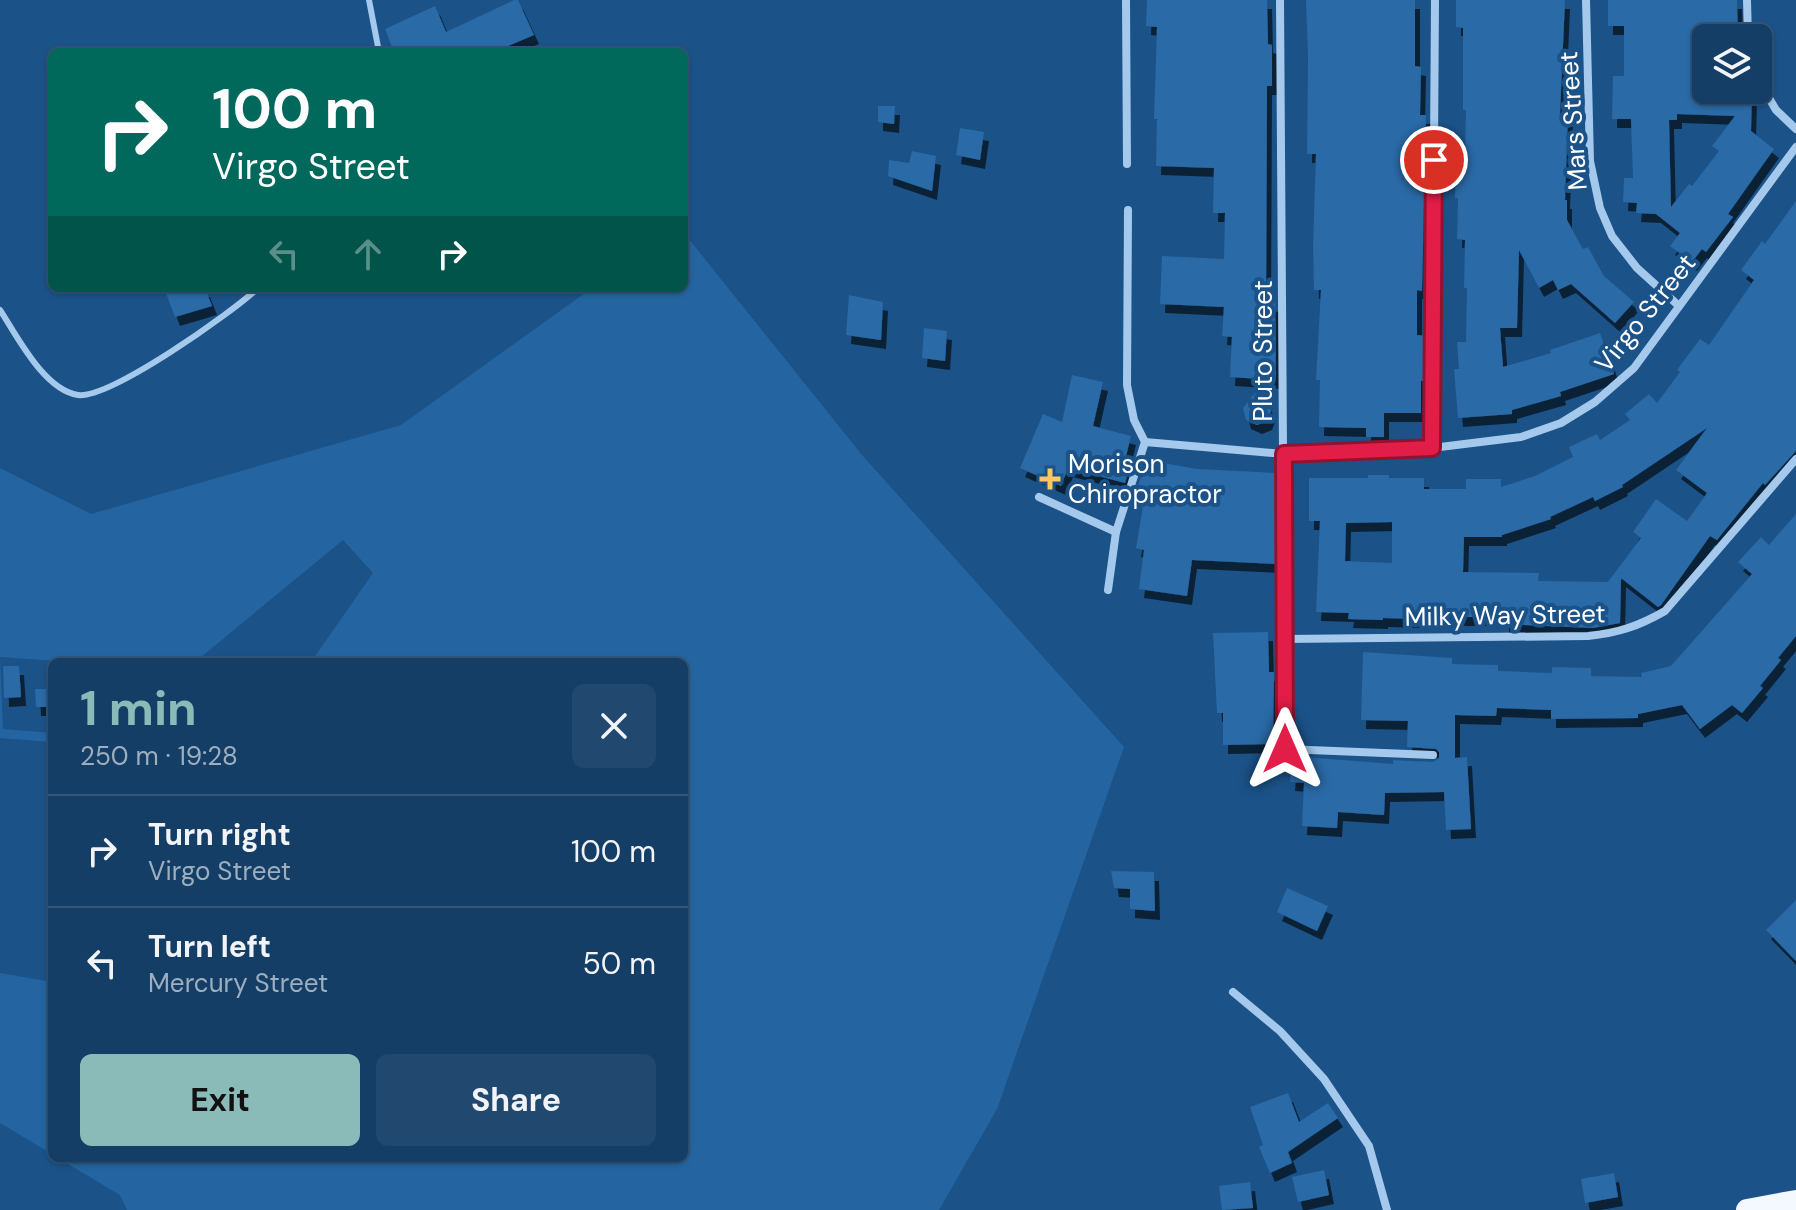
<!DOCTYPE html>
<html lang="en">
<head>
<meta charset="utf-8">
<style>
	:root { --surface:#143e66; --page:#21496f; --text:#f1f3f6; --muted:#9daebf; --line:#33577a; --accent:#8bbbb9 }
	body { margin:0; font-family:"DM Sans",sans-serif; background:var(--page); color:var(--text); height:100vh; display:flex; flex-direction:column; font-size:30px; white-space:nowrap }
	* { box-sizing:border-box; margin:0 }
	p { font-size:26px; color:var(--muted) }
	.icon { flex:none; width:44px; height:44px; fill:none; stroke:currentColor; stroke-width:2; stroke-linecap:round; stroke-linejoin:round }
	.map { position:relative; flex:1; overflow:hidden }
	.details { position:absolute; left:48px; top:658px; width:640px; height:504px; display:flex; flex-direction:column; background:var(--surface); border-radius:12px; box-shadow:0 2px 6px #0004,0 0 0 2px var(--line) }
	.details>* { flex:none }
	.top-card { position:absolute; left:48px; top:48px; width:640px; height:244px; border-radius:12px; box-shadow:0 2px 6px #0004,0 0 0 2px var(--line); background:#00695c; color:#fff; overflow:hidden }
	.fabs { position:absolute; left:1692px; top:24px; display:grid; gap:16px }
	.fabs a { display:grid; place-items:center; width:80px; height:80px; border-radius:12px; background:var(--surface); box-shadow:0 2px 6px #0004,0 0 0 2px var(--line); font-size:40px }
	.pin { position:absolute; display:grid; place-items:center; width:68px; height:68px; color:#fff; margin:-34px; border:4px solid #fff; border-radius:50%; box-shadow:0 2px 8px #0007 }
	.me { position:absolute; width:88px; margin:-44px; rotate:0deg; stroke-linejoin:round; filter:drop-shadow(0 0 6px #0008) }
	.turn { display:flex; align-items:center; gap:28px; height:168px; padding:0 32px; font-size:36px }
	.turn .icon { width:104px; height:104px; stroke-width:2.5 }
	.turn b { display:block; font-size:56px; line-height:68px }
	.lanes { display:flex; align-items:center; height:76px; padding:0 32px; background:#0003; justify-content:center; gap:40px; direction:ltr }
	.lanes .off { opacity:.35 }
	.round { display:grid; place-items:center; flex:none; width:84px; height:84px; border-radius:12px; background:var(--page) }
	.head { display:flex; align-items:center; justify-content:space-between; height:136px; padding:0 32px }
	h1 { font-size:48px; font-weight:700; line-height:60px; color:var(--accent) }
	.action { display:flex; gap:16px; margin-top:auto; padding:16px 32px }
	.action a { flex:1; height:92px; border-radius:12px; background:var(--accent); color:#111; font-size:32px; font-weight:700; line-height:92px; text-align:center }
	.action a+a { background:var(--page); color:var(--text) }
	ul { padding:0; list-style:none }
	li { display:flex; align-items:center; gap:24px; height:112px; padding:0 32px; border-top:2px solid var(--line) }
	li div { flex:1 }
	li b { display:block; font-size:30px }
	li em { font-style:normal }
	.map>svg:first-child { display:block }
	.green { fill:#2465a1 }
	.building { fill:#296aa7; fill-rule:evenodd; filter:url(#shadow) }
	.lines { fill:none; stroke-linecap:round; stroke-linejoin:round }
	.service { stroke:#a4c9ec; stroke-width:6 }
	.minor { stroke:#a4c9ec; stroke-width:8 }
	.trunk { stroke:#f4f9ff; stroke-width:22 }
	.route-casing { stroke:#92132f; stroke-width:20 }
	.route { stroke:#e11d48; stroke-width:14 }
	.poi-dot { fill:#fec660; stroke:#1b5288; stroke-width:3 }
	.labels { text-anchor:middle; dominant-baseline:central; stroke-width:8; stroke-linejoin:round; paint-order:stroke }
	.street-label { font-size:26px; fill:#fff; stroke:#1b5288 }
	.poi-label { font-size:26px; fill:#fff; stroke:#1b5288; text-anchor:start }
</style>
</head>
<body>
<div class="map">
<svg width="1796" height="1210" viewBox="0 0 1796 1210">
	<defs>
		<filter id="shadow"><feDropShadow dx="5" dy="9" stdDeviation="0" flood-color="#0009"/></filter>
	</defs>
	<rect width="100%" height="100%" fill="#1b5288"/>
	<g class="green">
		<path d="M684 233 862 455 1124 747 997 1109 939 1210H127L120 1195 58 1158H684V662H311L373 573 343 540 195 662H73L0 657V468L91 514 401 425 592 288H684Z"/>
		<path d="M0 657 3 729 52 733V742L0 738Z"/>
		<path d="M0 973 52 982V1154L0 1123Z"/>
	</g>
	<g class="building">
		<path d="M514 0H518L534 35 494 52H394L385 29 435 6 446 32Z"/>
		<path d="M1147 0H1267L1268 44 1272 45V86H1267L1266 302 1275 303 1276 380 1230 377 1232 337 1222 336 1224 307 1160 304 1162 256 1224 259 1225 213H1213L1214 168 1156 166 1157 119H1154L1157 27 1146 26Z"/>
		<path d="M1306 0H1415V66L1421 67 1420 115H1426L1422 291 1417 290V335L1426 336 1425 381H1421V413H1384V437H1366V428L1319 427 1320 380H1316L1321 290H1314L1313 246 1316 154H1307L1308 56Z"/>
		<path d="M1456 0H1565L1560 114H1568L1565 200H1567V220L1583 249 1588 247 1604 276 1634 302 1615 323 1571 284 1558 290 1553 280 1539 288 1519 250 1517 328H1500L1503 367 1551 353 1550 350 1600 333 1614 374 1560 392 1561 396 1512 410V414L1458 418 1454 369H1459L1457 342H1466L1467 288H1464L1465 240 1457 239 1458 198H1455L1456 154H1465L1466 110H1463V28L1456 27Z"/>
		<path d="M1608 0H1737L1738 38H1706V90H1752L1751 131 1774 149 1728 214 1733 217 1706 252 1702 249 1692 262 1670 246 1680 233 1656 214 1636 213 1637 203 1623 202 1624 178H1633L1631 119H1612L1613 76H1624V26H1608ZM1677 114 1735 116 1712 146 1719 151 1692 186 1689 184 1671 207 1669 120H1677Z"/>
		<path d="M878 106H895L894 124 878 122Z"/>
		<path d="M960 128 984 132 980 160 956 155Z"/>
		<path d="M912 151 936 156 932 191 888 176 889 160 909 163Z"/>
		<path d="M1796 201V451L1765 485 1763 483 1717 540 1710 536 1661 605 1658 607 1621 578 1620 623 1593 628 1504 624V617H1421V619L1383 618V620L1348 619 1349 613 1316 612 1320 521H1309V478H1368V475H1389V478H1424V489H1466V479H1501V487L1535 476 1573 457 1569 447 1597 434 1600 440 1630 420 1625 414 1649 394 1657 403 1680 372 1677 370 1700 339 1709 345 1754 280 1741 270 1762 241 1765 244ZM1707 428 1676 470 1707 493 1687 521 1656 499 1633 532 1641 538 1608 582 1538 581 1539 573 1463 572 1464 537H1502V535L1551 519 1550 517 1593 497 1595 501 1623 487 1622 485ZM1392 522V563L1345 561 1346 523Z"/>
		<path d="M164 288H205L212 306 175 317Z"/>
		<path d="M849 295 883 302 881 340 846 335Z"/>
		<path d="M924 328 947 331 945 361 922 358Z"/>
		<path d="M1072 375 1103 382 1093 426 1131 436 1126 456 1133 457 1125 483 1068 468 1061 486 1020 468 1043 414 1062 422Z"/>
		<path d="M1259 388 1271 411 1267 421 1257 425 1246 420 1243 408Z"/>
		<path d="M1147 460 1197 469 1276 473V564L1192 560 1187 596 1139 589 1144 550 1136 548 1146 488 1138 486Z"/>
		<path d="M1796 514V636L1778 658 1781 660 1760 686 1763 688 1742 713 1732 705 1700 729 1682 705 1638 714V718L1551 719V710L1497 708 1496 716 1455 715V758L1467 757 1471 829 1446 830 1444 792 1385 793 1384 815 1338 812 1337 828 1302 826 1304 783 1290 782 1292 756 1393 764V760L1433 762 1439 758V752L1436 749 1407 747 1408 721 1361 720 1363 652 1452 658V664L1498 665V671L1552 673V667L1591 668V676L1642 677 1641 673 1671 666 1752 574 1738 562 1761 537 1769 545Z"/>
		<path d="M1268 632 1269 672H1274L1273 744 1223 745V713H1217L1213 633Z"/>
		<path d="M3 666H19L21 697 4 698Z"/>
		<path d="M35 689H52V707H36Z"/>
		<path d="M1111 871 1154 872 1155 911 1130 909V889L1114 888Z"/>
		<path d="M1287 888 1328 906 1317 931 1277 912Z"/>
		<path d="M1796 900V961L1766 930Z"/>
		<path d="M1288 1093 1299 1122 1328 1103 1338 1118 1288 1152 1292 1163 1270 1173 1259 1147 1263 1145 1250 1107Z"/>
		<path d="M1324 1170 1329 1195 1298 1202 1292 1177Z"/>
		<path d="M1614 1173 1618 1197 1585 1203 1581 1179Z"/>
		<path d="M1250 1182 1253 1208 1222 1210 1219 1186Z"/>
	</g>
	<g class="lines">
		<g class="service">
			<path d="M369 0 379 52"/>
			<path d="M0 310C17 336 44 390 78 395 110 399 233 312 258 288"/>
		</g>
		<g class="minor">
			<path d="M1126 0 1127 164"/>
			<path d="M1280 0 1285 749 1433 755"/>
			<path d="M1586 0 1590 161 1600 208 1612 236 1637 268 1679 306"/>
			<path d="M1747 0 1748 38"/>
			<path d="M1758 79 1776 110 1796 129"/>
			<path d="M1128 210 1127 385 1134 420 1145 442"/>
			<path d="M1145 442 1284 454 1432 448 1521 437 1561 423 1595 402 1634 368 1796 147"/>
			<path d="M1432 448 1435 0"/>
			<path d="M1039 497 1116 532"/>
			<path d="M1108 590 1116 532 1145 442"/>
			<path d="M1284 639 1588 636C1618 633 1639 626 1665 611L1796 459"/>
			<path d="M1233 992 1280 1031 1324 1079 1369 1146 1387 1210"/>
		</g>
		<path class="trunk" d="M1747 1210 1796 1201"/>
	</g>
	<g class="lines">
		<g class="route-casing">
			<path id="route" d="M1285 749 1284 454 1432 448 1434 160"/>
		</g>
		<use href="#route" class="route"/>
	</g>
	<path class="poi-dot" d="M1046 467h8v8h8v8h-8v8h-8v-8h-8v-8h8z"/>
	<g class="labels">
		<g class="street-label">
			<text transform="translate(1573 121) rotate(-94)">Mars Street</text>
			<text transform="translate(1645 313) rotate(-51)">Virgo Street</text>
			<text transform="translate(1263 351) rotate(-90)">Pluto Street</text>
			<text transform="translate(1505 615) rotate(-1)">Milky Way Street</text>
		</g>
		<g class="poi-label">
			<text x="1068" y="464">Morison<tspan x="1068" dy="30">Chiropractor</tspan></text>
		</g>
	</g>
</svg>
<div class="fabs">
<a><svg class="icon" aria-label="layers" viewBox="0 0 24 24"><path d="M12 4l9 5-9 5-9-5zM3 14l9 5 9-5"/></svg></a>
</div>
<div class="pin" style="left:1434px;top:160px;background:#d93025"><svg class="icon" aria-label="arrive" viewBox="0 0 24 24"><path d="M6 21V4h12l-3 4 3 4H6"/></svg></div>
<svg class="me" style="left:1285px;top:749px" viewBox="-20 -20 40 40"><path d="M0-17L14 15 0 8-14 15z" fill="#e11d48" stroke="#fff" stroke-width="4"/></svg>
<div class="top-card">
<div class="turn"><svg class="icon" aria-label="right" viewBox="0 0 24 24"><path d="M7 20v-9h11M14 6l5 5-5 5"/></svg><div><b>100 m</b>Virgo Street</div></div>
<div class="lanes"><svg class="icon off" aria-label="left" viewBox="0 0 24 24"><path d="M17 20v-9H6M10 6l-5 5 5 5"/></svg><svg class="icon off" aria-label="ahead" viewBox="0 0 24 24"><path d="M12 20V5M6 11l6-6 6 6"/></svg><svg class="icon" aria-label="right" viewBox="0 0 24 24"><path d="M7 20v-9h11M14 6l5 5-5 5"/></svg></div>
</div>
<section class="details">
<div class="head"><div><h1>1 min</h1><p>250 m · 19:28</p></div><a class="round"><svg class="icon" aria-label="close" viewBox="0 0 24 24"><path d="M6 6l12 12M18 6L6 18"/></svg></a></div>
<ul>
<li><svg class="icon" aria-label="right" viewBox="0 0 24 24"><path d="M7 20v-9h11M14 6l5 5-5 5"/></svg><div><b>Turn right</b><p>Virgo Street</p></div><em>100 m</em></li>
<li><svg class="icon" aria-label="left" viewBox="0 0 24 24"><path d="M17 20v-9H6M10 6l-5 5 5 5"/></svg><div><b>Turn left</b><p>Mercury Street</p></div><em>50 m</em></li>
</ul>
<div class="action"><a>Exit</a><a>Share</a></div>
</section>
</div>
</body>
</html>
